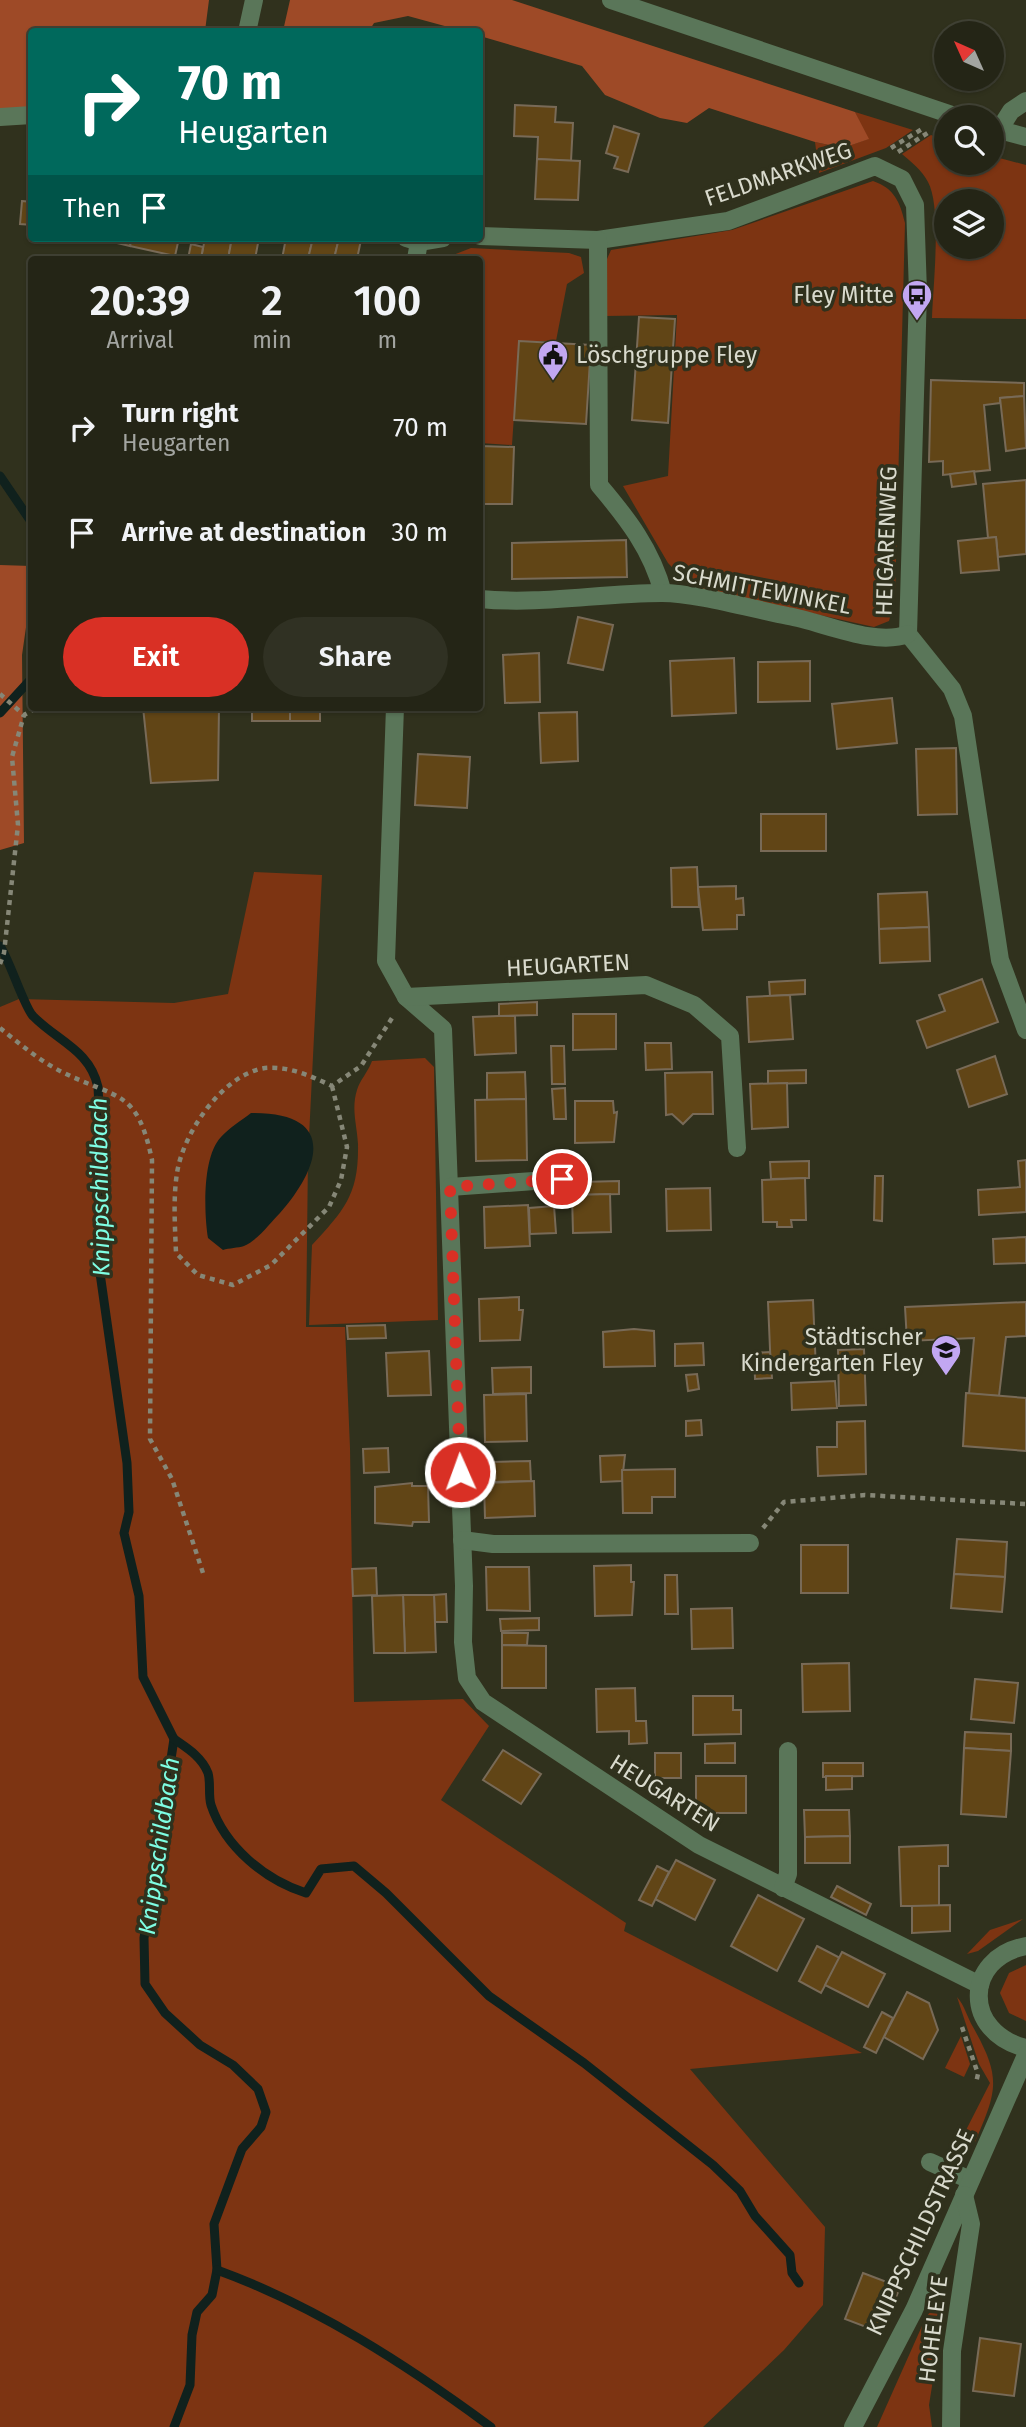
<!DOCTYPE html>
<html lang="en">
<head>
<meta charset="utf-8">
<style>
	:root { --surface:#242516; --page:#303123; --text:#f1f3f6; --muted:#a3a5a1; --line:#414235; --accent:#d93025 }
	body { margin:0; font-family:"Fira Sans",sans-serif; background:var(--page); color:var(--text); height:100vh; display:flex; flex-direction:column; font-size:26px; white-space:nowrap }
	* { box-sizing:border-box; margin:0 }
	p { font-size:23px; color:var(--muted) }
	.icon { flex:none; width:38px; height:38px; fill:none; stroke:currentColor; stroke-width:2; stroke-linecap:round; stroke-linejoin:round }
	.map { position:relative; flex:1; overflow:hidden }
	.panel { position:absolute; left:28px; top:256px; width:455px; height:455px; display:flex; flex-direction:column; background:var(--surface); border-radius:7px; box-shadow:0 2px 5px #0004,0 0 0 2px var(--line) }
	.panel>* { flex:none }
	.top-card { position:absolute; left:28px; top:28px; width:455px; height:214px; border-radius:7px; box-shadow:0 2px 5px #0004,0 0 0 2px var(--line); background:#00695c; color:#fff; overflow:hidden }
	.needle { width:46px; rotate:315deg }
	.fabs { position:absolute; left:934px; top:21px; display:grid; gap:14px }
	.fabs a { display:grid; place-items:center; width:70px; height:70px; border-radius:50%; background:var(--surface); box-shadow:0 2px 5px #0004,0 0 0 2px var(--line); font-size:35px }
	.pin { position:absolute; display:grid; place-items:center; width:60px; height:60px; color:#fff; margin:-30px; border:4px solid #fff; border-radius:50%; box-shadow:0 2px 7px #0007 }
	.me { position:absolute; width:77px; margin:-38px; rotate:358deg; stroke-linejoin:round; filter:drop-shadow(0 0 5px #0008) }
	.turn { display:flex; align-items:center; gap:24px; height:147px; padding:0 35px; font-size:32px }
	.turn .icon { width:91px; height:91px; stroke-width:2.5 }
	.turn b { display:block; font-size:49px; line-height:60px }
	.then { display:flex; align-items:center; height:66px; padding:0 35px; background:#0003; gap:14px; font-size:26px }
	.eta { display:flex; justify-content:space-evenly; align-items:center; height:119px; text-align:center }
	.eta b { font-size:42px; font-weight:600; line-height:49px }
	.primary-button { display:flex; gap:14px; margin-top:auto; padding:14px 35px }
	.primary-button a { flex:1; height:80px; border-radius:42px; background:var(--accent); color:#fff; font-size:28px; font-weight:600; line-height:80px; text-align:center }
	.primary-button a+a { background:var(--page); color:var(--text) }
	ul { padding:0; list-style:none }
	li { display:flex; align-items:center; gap:21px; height:105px; padding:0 35px }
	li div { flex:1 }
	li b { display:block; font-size:26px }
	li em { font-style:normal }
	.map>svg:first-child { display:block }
	.green { fill:#7d3412; fill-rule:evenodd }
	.forest { fill:#9e4a27 }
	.water { fill:#10211d }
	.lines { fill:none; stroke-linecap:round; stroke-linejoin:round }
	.stream { stroke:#10211d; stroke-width:9 }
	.building { fill:#614516; stroke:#786a57; stroke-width:2 }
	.path { stroke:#868777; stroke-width:4.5; stroke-dasharray:5 5; stroke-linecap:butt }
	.minor { stroke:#5a7659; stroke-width:18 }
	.route { stroke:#d93025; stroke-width:12; stroke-dasharray:0 21.6 }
	.labels { text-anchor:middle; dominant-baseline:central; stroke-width:7; stroke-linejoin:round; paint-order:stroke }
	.street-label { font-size:23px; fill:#d9dacd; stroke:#30311d }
	.poi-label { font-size:23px; fill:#d9dacd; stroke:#30311d; text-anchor:end }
	.water-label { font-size:24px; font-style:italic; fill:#7efee3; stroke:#30311d }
</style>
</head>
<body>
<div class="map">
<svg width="1026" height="2427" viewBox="0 0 1026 2427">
	<rect width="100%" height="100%" fill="#30311d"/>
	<g class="green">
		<path d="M855 112 913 130 886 148 819 173 815 142 843 148 868 139Z"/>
		<path d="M931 135 947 141V163H992V156L1026 165V319L932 318C933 286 942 208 928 182 922 170 911 162 902 154ZM947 201H992V247H947Z"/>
		<path d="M873 181C894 188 900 202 905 223L895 599 889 621 874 627 702 589 687 583 668 563 623 486 668 476 677 315 604 316 607 259 611 250 732 230Z"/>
		<path d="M471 248 569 253 581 257 584 273 567 284 556 341H519L512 445 480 443V259H443Z"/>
		<path d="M254 872 322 875 308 1157 306 1327H345L350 1448 354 1702 463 1699 489 1726 441 1800 626 1923 624 1931 862 2053 690 2069 825 2227 823 2305 784 2350 703 2427H0V1007L19 999 174 1003 228 994Z"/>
		<path d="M425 1058 434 1067 438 1320 309 1325 312 1245C344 1210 359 1195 358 1144 357 1125 351 1109 357 1090 360 1080 368 1072 372 1061Z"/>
		<path d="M1023 1919 978 1951 967 1954 990 1930Z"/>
		<path d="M1026 1965V2021L1009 2013 1000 1993 1009 1973Z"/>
		<path d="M957 1997C965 2006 967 2017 973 2027 1001 2077 998 2089 975 2142L963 2136 990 2083 979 2064Z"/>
		<path d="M961 2036 970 2064 964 2077 945 2068Z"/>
		<path d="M947 2292 929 2405 932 2427H877L926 2317Z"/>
	</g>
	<g class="forest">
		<path d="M0 0H209L205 31 32 32 31 115 0 117Z"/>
		<path d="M290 0H512L855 112 869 139 843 148 815 142 709 108 687 123 660 118 605 95 582 66 480 36V32L463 31 408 16 374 23 369 31H283Z"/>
		<path d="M0 565 31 566V593L22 655 24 843 0 850Z"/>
	</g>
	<path class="water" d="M251 1113C335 1112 323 1164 280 1213 270 1223 258 1240 244 1246 238 1248 229 1248 223 1250L208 1238C204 1213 202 1157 221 1137 229 1128 242 1120 251 1113Z"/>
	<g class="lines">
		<g class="stream">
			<path d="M0 476 32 523"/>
			<path d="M0 713 32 678"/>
			<path d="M0 946C10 961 25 1009 33 1016 57 1041 90 1050 98 1087L105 1225 98 1259 127 1463 129 1512 124 1533 139 1596 143 1677 174 1739 144 1938 145 1984 165 2013 200 2045 233 2065 258 2089 266 2112 261 2127 242 2149 214 2224 217 2270 212 2295 197 2312 192 2335 190 2385 174 2427"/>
			<path d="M174 1739C187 1748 202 1757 208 1773 211 1783 208 1795 211 1805 225 1847 265 1880 306 1893L321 1869 354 1866 386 1893 489 1996 584 2063 713 2165 740 2191 755 2216 790 2255 792 2273 799 2283"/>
			<path d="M217 2270C316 2306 407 2365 491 2427"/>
		</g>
	</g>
	<g class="building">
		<path d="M515 105 556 107 555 122 573 123 571 161 537 159 538 137 514 136Z"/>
		<path d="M614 126 639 134 628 172 614 168 618 157 606 153Z"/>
		<path d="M537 159 580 161 578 200 535 199Z"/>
		<path d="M22 201 32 202V225L20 224Z"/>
		<path d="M118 238H132L130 246 117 243Z"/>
		<path d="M132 238H179L175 256 130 246Z"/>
		<path d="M205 238H232L228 259H201Z"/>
		<path d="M232 238H259L255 259H228Z"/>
		<path d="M286 238H313L308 259H282Z"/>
		<path d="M313 238H339L334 259H308Z"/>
		<path d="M339 238 361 240 357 259H334Z"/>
		<path d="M191 244 203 247 201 259H188Z"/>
		<path d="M639 317 675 319 668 423 632 420Z"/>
		<path d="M519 341 591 345 586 424 514 420Z"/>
		<path d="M931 380 1024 383V396L1000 398V403L984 405 990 470 943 475V461L929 462Z"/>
		<path d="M1024 396 1026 448 1006 451 1000 398Z"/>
		<path d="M480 446 514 447 512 504H480Z"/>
		<path d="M974 471 976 484 952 487 950 474Z"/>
		<path d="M1026 480V554L998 557 996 537 988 538 983 484Z"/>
		<path d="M996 537 999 570 961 573 958 541Z"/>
		<path d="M626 540 627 577 512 579V543Z"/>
		<path d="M578 617 613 625 603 670 568 663Z"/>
		<path d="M539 653 540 702 505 703 503 655Z"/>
		<path d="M734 658 736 713 672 716 670 661Z"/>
		<path d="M810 661V701L758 702V662Z"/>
		<path d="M892 698 897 743 837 749 832 704Z"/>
		<path d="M143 707H219L218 780 151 783Z"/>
		<rect x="252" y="707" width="38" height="14"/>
		<rect x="290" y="707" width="30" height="14"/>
		<rect x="320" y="707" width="42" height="4"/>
		<path d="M577 712 578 761 541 763 539 713Z"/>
		<path d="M956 748 957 814 918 815 916 749Z"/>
		<path d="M418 754 470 757 467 808 415 805Z"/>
		<rect x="761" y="814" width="65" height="37"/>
		<path d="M697 867 699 907H672L671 868Z"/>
		<path d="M736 886V899L743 898 744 915H737V929L703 930 698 887Z"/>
		<path d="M927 892 929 927 879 929 878 894Z"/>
		<path d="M929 927 930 961 880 963 879 929Z"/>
		<path d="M982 979 998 1022 927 1048 917 1021 945 1011 939 995Z"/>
		<path d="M805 980V994L770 996 769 982Z"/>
		<path d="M790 995 793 1039 749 1042 747 997Z"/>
		<path d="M537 1002V1015L499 1016V1004Z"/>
		<path d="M573 1014H616V1049L573 1050Z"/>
		<path d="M499 1016H515L516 1053 475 1055 473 1017Z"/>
		<path d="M645 1043H671L672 1069 646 1070Z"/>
		<path d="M551 1046H564L565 1084H552Z"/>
		<path d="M995 1056 1007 1094 969 1107 957 1070Z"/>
		<path d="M806 1070V1083L768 1084V1071Z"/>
		<path d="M525 1072 526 1099 487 1100V1073Z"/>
		<path d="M712 1072 713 1114H693L683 1124 672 1114 666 1115 665 1073Z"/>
		<path d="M787 1083 788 1127 752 1129 750 1084Z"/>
		<path d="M565 1088 566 1119H554L552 1089Z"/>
		<path d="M526 1099 527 1160 476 1161 475 1100Z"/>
		<path d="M575 1101H613L614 1113 617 1112 614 1142 575 1143Z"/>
		<path d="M1026 1160V1212L979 1215 978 1190 1020 1187 1018 1161Z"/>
		<path d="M809 1161V1178L771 1179 770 1162Z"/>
		<path d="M875 1176H883L882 1221 874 1220Z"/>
		<path d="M805 1178 806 1220H791L792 1227H777V1222H763L762 1180Z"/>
		<path d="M619 1181V1194L581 1195V1182Z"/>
		<path d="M710 1188 711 1230 667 1231 666 1189Z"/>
		<path d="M610 1194 611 1232 573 1233 572 1195Z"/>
		<path d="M528 1205 530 1246 485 1248 484 1207Z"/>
		<path d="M554 1206 556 1233 530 1234 529 1208Z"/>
		<path d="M1026 1237V1263L994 1264 993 1239Z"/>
		<path d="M519 1297V1310H523L520 1340 480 1341 479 1299Z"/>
		<path d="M813 1300 816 1370 771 1372 768 1302Z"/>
		<path d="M1026 1302V1336L1006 1337 999 1396 969 1394 974 1338 907 1341 905 1307Z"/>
		<path d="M385 1325 386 1338 348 1339 347 1326Z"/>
		<path d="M634 1329 654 1331 655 1366 604 1367 603 1332Z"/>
		<path d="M703 1343 704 1365 675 1366V1344Z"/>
		<path d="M864 1349 866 1405 839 1406 838 1350Z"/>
		<path d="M429 1351 431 1395 388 1396 386 1353Z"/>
		<path d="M770 1352 772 1378 755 1379 754 1353Z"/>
		<path d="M531 1367V1393L493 1394 492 1368Z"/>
		<path d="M697 1374 699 1389 688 1391 686 1375Z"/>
		<path d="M835 1381 837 1408 792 1410 791 1383Z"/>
		<path d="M966 1393 1026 1398V1451L963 1446Z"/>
		<path d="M526 1394 527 1441 485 1442 484 1395Z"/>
		<path d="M701 1420 702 1435 686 1436V1421Z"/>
		<path d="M865 1421 866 1474 818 1476 817 1447H837V1422Z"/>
		<path d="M388 1448 389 1472 364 1473 363 1449Z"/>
		<path d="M625 1455 622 1481 601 1482 600 1456Z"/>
		<path d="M530 1461 531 1481 493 1482 492 1462Z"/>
		<path d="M675 1469V1497H652V1513H623L622 1470Z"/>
		<path d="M534 1481 535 1516 485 1518 484 1483Z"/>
		<path d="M412 1483V1486H428L429 1522H413L412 1526 375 1523V1487Z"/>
		<path d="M957 1539 1007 1542 1005 1577 954 1574Z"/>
		<rect x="801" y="1545" width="47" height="48"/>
		<path d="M631 1565V1582H634L632 1615 595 1616 594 1566Z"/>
		<path d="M486 1567H529L530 1611 487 1610Z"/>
		<path d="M376 1568 377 1595 353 1596 352 1569Z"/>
		<path d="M954 1574 1005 1577 1002 1612 951 1608Z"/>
		<path d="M665 1575H677L678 1614H665Z"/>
		<path d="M446 1594 447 1622H435L434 1595Z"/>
		<path d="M403 1595H434L436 1652 405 1653Z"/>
		<path d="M403 1595 405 1653H374L372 1596Z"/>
		<path d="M732 1608 733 1648 692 1649 691 1609Z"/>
		<path d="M539 1618V1630L501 1631 500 1619Z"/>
		<path d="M502 1633H528L527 1645H502Z"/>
		<path d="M502 1645 546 1646V1688H502Z"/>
		<path d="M849 1663 850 1711 803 1712 802 1664Z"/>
		<path d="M975 1679 1018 1683 1014 1723 971 1719Z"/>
		<path d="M635 1688 636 1721H646L647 1743 629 1744V1731L597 1732 596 1689Z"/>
		<path d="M693 1696H733V1710H741V1734L693 1735Z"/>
		<path d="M965 1732 1011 1734V1751L964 1748Z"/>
		<path d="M735 1743V1763H705V1744Z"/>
		<path d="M964 1748 1011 1751 1006 1817 961 1814Z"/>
		<path d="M503 1750 541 1774 521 1804 483 1780Z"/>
		<rect x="655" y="1753" width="26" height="25"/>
		<path d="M823 1763H863V1776L823 1777Z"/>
		<rect x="696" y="1776" width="50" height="37"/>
		<path d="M826 1776H852V1789L826 1790Z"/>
		<path d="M804 1810H849L850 1836 805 1837Z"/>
		<path d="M850 1836V1863H805V1837Z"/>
		<path d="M948 1845V1866H939V1906H901L899 1847Z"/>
		<path d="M676 1860 715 1880 695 1920 655 1899Z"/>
		<path d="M657 1866 669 1872 652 1906 639 1900Z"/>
		<path d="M837 1886 871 1904 866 1915 831 1897Z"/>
		<path d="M758 1895 804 1919 777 1971 731 1946Z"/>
		<path d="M950 1905V1931L912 1933V1906Z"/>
		<path d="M817 1946 840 1958 821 1993 799 1981Z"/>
		<path d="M842 1952 885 1974 868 2007 825 1985Z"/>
		<path d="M907 1992 929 2003 938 2030 923 2059 884 2037Z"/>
		<path d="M882 2012 893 2018 876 2053 864 2047Z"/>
		<path d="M863 2273 900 2287 882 2333 845 2319Z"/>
		<path d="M980 2338 1021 2344 1014 2396 973 2391Z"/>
	</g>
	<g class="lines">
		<g class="path">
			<path d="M891 148 922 129"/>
			<path d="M898 152 929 132"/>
			<path d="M0 694 24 715 38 707"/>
			<path d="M0 964 4 953 18 825 12 757 24 715"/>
			<path d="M0 1028C20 1044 40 1061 62 1072 119 1100 137 1089 152 1160L150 1439 172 1479 203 1573"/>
			<path d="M332 1086 347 1147 341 1180 329 1207 271 1265 233 1285 198 1275 176 1253C175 1227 173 1199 177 1173 183 1133 223 1074 265 1068 289 1066 311 1076 332 1086L361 1066 394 1015"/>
			<path d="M763 1528 784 1502 865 1495 1026 1504"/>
			<path d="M962 2027 978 2074 976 2083"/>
		</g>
		<g class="minor">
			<path d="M611 0 958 117"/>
			<path d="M247 32 254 0"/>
			<path d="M0 117 32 115"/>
			<path d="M992 128 1026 137"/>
			<path d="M999 130 1011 111 1026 101"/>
			<path d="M480 236 598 240 728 221 875 166 902 179 915 205 918 292 908 634 952 689 963 716 1000 960 1026 1030"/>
			<path d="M406 238 419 242 443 238"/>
			<path d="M598 240 599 485C627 518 652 550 663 593"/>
			<path d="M416 259 419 242"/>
			<path d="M480 599C541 605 600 593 662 593 696 593 752 609 788 616 823 622 875 647 908 634"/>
			<path d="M395 707 386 961 406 997 443 1029 464 1586 463 1642 467 1678 483 1702 699 1845 980 1985"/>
			<path d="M406 997 646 985 694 1005 730 1036 737 1148"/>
			<path d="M450 1187 562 1179"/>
			<path d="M462 1540 493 1544 750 1543"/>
			<path d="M783 1888 788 1874V1751"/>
			<path d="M1026 1946C963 1958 963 2033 1026 2048"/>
			<path d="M930 2162 970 2180"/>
			<path d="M853 2427 914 2310 1026 2055"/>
			<path d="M951 2427 952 2351 971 2224 964 2195"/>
		</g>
	</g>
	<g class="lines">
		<path class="route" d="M460 1472 450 1187 562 1179"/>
	</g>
	<defs>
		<g id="bus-pin" transform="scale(1.575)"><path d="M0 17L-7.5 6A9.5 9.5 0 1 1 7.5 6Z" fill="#c2a7f2" stroke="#30311d"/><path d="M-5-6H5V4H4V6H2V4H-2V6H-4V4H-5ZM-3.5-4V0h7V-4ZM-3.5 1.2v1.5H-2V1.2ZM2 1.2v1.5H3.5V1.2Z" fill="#111"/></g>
		<g id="civic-pin" transform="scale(1.575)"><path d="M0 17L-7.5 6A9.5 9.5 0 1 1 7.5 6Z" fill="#c2a7f2" stroke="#30311d"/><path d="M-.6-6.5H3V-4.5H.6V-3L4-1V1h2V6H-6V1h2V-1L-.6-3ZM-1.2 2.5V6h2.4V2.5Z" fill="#111"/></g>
		<g id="school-pin" transform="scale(1.575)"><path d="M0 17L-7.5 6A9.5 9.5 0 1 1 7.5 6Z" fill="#c2a7f2" stroke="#30311d"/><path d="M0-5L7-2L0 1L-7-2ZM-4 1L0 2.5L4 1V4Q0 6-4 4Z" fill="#111"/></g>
	</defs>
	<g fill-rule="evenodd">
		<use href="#bus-pin" x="917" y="295"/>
		<use href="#civic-pin" x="553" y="355"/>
		<use href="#school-pin" x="946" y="1350"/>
	</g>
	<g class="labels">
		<g class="street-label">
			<text transform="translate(778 174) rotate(-19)">FELDMARKWEG</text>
			<text transform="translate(886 541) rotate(-88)">HEIGARENWEG</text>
			<text transform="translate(762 589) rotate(11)">SCHMITTEWINKEL</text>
			<text transform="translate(568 965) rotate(-3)">HEUGARTEN</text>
			<text transform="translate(665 1793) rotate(32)">HEUGARTEN</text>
			<text transform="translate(920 2232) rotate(-65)">KNIPPSCHILDSTRASSE</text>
			<text transform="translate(933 2329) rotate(-83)">HOHELEYE</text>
		</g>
		<g class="poi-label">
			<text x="894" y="295">Fley Mitte</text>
			<text x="576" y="355" text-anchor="start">Löschgruppe Fley</text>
			<text x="923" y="1337">Städtischer<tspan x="923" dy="26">Kindergarten Fley</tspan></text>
		</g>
		<g class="water-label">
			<text transform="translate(100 1187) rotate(-91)">Knippschildbach</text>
			<text transform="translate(159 1846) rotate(-82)">Knippschildbach</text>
		</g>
	</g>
</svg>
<div class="fabs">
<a><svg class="needle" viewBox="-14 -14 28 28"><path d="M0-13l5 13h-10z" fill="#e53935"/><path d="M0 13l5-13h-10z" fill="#a3a5a1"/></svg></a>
<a><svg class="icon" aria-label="search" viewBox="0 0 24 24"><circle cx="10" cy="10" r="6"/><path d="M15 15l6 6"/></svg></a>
<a><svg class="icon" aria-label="layers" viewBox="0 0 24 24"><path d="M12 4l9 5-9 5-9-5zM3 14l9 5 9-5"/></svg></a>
</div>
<div class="pin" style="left:562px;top:1179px;background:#d93025"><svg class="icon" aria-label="arrive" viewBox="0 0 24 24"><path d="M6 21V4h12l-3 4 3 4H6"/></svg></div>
<svg class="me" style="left:460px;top:1472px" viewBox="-20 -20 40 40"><circle r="17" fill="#d93025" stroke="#fff" stroke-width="3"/><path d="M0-11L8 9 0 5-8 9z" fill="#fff"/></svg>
<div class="top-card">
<div class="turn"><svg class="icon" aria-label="right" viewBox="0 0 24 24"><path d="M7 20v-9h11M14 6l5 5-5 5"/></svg><div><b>70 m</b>Heugarten</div></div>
<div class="then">Then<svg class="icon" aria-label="arrive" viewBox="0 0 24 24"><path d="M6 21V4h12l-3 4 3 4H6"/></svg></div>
</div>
<section class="panel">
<div class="eta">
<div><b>20:39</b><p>Arrival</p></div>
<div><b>2</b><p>min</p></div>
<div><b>100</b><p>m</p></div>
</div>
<ul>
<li><svg class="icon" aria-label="right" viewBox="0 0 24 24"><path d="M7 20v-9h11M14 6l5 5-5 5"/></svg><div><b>Turn right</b><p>Heugarten</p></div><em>70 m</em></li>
<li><svg class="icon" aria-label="arrive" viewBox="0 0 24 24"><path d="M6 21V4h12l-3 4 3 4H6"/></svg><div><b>Arrive at destination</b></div><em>30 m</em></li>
</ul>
<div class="primary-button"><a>Exit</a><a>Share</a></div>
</section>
</div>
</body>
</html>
